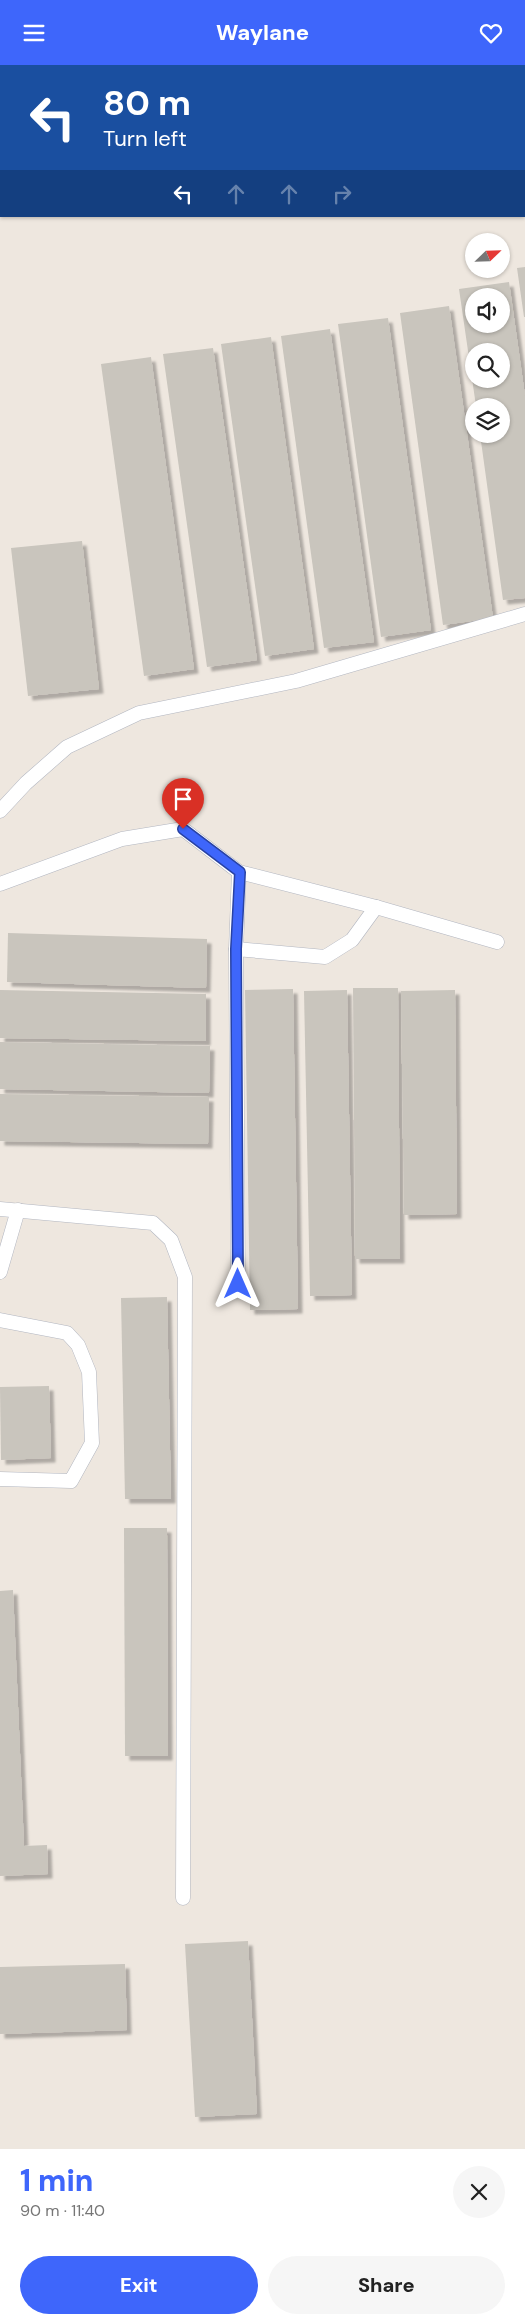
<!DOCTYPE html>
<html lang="en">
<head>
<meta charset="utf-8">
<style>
	:root { --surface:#fff; --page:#f6f6f6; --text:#222; --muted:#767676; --accent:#3e66fb }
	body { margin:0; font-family:"DM Sans",sans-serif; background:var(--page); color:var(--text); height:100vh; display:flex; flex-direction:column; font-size:19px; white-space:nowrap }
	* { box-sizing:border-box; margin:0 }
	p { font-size:16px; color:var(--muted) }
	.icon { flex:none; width:28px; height:28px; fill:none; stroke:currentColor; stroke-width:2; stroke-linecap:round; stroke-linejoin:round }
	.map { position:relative; height:2084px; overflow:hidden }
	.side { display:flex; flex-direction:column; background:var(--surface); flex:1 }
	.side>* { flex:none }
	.banner { position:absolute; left:0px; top:0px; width:525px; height:152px; box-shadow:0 1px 4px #0004; background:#1a4fa0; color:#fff; overflow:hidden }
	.needle { width:32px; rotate:67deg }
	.controls { position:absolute; left:465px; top:168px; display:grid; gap:10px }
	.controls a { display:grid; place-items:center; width:45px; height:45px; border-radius:50%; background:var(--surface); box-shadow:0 1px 4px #0004; font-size:25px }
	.pin { position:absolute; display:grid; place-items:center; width:42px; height:42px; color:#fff; margin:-51px -21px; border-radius:50% 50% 50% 0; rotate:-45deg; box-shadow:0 0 5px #0007 }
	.pin .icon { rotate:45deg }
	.me { position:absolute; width:55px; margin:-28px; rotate:0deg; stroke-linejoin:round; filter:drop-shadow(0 0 4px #0008) }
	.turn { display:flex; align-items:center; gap:18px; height:105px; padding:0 20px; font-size:22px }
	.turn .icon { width:65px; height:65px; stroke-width:2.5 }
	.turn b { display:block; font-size:35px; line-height:42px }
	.lanes { display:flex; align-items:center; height:48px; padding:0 20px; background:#0003; justify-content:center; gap:25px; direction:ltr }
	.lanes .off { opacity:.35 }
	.round { display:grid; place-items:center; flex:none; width:52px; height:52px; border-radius:26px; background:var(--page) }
	.overview { display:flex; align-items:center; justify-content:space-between; height:85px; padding:0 20px }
	h1 { font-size:30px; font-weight:800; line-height:38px; color:var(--accent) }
	.action { display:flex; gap:10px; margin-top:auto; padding:10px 20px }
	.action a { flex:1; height:58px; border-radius:30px; background:var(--accent); color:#fff; font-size:20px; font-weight:800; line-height:58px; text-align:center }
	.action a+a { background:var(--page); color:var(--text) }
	header { display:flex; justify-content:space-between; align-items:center; height:65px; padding:0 20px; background:var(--accent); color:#fff; font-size:22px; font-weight:800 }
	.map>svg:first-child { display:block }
	.building { fill:#c9c5bd; fill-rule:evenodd; filter:url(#shadow) }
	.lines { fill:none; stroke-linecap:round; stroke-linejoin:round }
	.lane-casing { stroke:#b2b6c0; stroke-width:15 }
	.lane { stroke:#fff; stroke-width:14 }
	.route-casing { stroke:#2842a3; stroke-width:12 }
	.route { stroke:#3e66fb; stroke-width:9 }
</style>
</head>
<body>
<header><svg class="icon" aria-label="menu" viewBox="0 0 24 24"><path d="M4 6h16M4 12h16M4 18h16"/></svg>Waylane<svg class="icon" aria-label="heart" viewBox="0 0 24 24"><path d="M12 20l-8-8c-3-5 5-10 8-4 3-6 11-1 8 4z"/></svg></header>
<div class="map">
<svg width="525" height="2084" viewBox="0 0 525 2084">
	<defs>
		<filter id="shadow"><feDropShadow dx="4.5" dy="4.5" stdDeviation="1" flood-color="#0004"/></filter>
	</defs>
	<rect width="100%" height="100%" fill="#eee7df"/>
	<g class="building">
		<path d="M525 202V252H524L517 203Z"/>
		<path d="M509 217 525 331V533L503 535 480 369H501V341H476L459 224ZM474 231H501V259H474ZM474 286H501V314H474Z"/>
		<path d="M449 241 493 553 443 560 400 248Z"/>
		<path d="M388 253 431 565 381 572 338 259Z"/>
		<path d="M330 264 374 577 324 583 281 271Z"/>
		<path d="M271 272 314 584 265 591 221 279Z"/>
		<path d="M213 283 257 595 207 602 163 289Z"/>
		<path d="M151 292 194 604 144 611 101 299Z"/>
		<path d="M82 476 99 624 28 631 11 483Z"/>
		<path d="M8 868 207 874 206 923 7 917Z"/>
		<path d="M353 923H398L400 1194H355Z"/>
		<path d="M293 924 298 1244 250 1245 245 925Z"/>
		<path d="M0 925 206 929V976L0 973Z"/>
		<path d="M347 925 352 1230 310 1231 304 926Z"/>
		<path d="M455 925 457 1149 404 1150 401 926Z"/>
		<path d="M0 977 210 981 209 1028 0 1024Z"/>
		<path d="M0 1029 209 1032 208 1079 0 1076Z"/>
		<path d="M167 1232 171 1434H125L121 1233Z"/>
		<path d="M49 1321 51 1393 1 1395 0 1322Z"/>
		<path d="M124 1463H167L168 1691H125Z"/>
		<path d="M13 1525 24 1781 47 1780 48 1809 0 1811V1526Z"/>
		<path d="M248 1876 257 2049 195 2052 185 1879Z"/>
		<path d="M125 1899 127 1965 0 1969V1902Z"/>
	</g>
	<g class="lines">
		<g class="lane-casing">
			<g id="lane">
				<path d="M0 746 26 718 67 682 139 648 296 616 525 549"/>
				<path d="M0 819 122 774 183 764 239 807 376 842 497 877"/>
				<path d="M236 884 239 807"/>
				<path d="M0 1144 153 1158 171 1175 185 1212 183 1833"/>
				<path d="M0 1207 18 1145"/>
				<path d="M238 1219 236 884 325 892 352 875 376 842"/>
				<path d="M0 1255 67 1268 78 1280 89 1307 92 1378 71 1416 0 1414"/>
			</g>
		</g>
		<use href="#lane" class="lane"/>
	</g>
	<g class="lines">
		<g class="route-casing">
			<path id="route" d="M183 764 240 807 236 884 238 1219"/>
		</g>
		<use href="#route" class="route"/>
	</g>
</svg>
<div class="controls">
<a><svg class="needle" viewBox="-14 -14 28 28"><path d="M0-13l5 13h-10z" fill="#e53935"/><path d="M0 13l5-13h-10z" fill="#767676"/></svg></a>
<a><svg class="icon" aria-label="sound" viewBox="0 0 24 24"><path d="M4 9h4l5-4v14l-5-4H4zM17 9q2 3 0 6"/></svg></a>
<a><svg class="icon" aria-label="search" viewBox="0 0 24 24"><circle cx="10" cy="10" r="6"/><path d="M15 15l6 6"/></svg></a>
<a><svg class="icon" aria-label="layers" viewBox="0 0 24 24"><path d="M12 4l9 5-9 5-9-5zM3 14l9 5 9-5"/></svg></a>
</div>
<div class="pin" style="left:183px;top:764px;background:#d93025"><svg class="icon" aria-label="arrive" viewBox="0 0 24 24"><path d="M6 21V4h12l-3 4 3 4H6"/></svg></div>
<svg class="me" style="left:238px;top:1219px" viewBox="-20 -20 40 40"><path d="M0-17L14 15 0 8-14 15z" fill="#3e66fb" stroke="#fff" stroke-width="4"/></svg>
<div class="banner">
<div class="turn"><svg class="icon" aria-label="left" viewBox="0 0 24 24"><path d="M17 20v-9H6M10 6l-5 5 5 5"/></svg><div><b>80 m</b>Turn left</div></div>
<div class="lanes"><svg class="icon" aria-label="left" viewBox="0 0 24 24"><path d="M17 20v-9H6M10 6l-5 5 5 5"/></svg><svg class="icon off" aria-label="ahead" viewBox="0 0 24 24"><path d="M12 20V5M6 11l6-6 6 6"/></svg><svg class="icon off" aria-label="ahead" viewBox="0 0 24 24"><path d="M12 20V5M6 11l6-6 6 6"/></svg><svg class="icon off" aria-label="right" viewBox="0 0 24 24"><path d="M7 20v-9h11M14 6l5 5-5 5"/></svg></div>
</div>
</div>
<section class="side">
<div class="overview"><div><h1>1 min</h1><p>90 m · 11:40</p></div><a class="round"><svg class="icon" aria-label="close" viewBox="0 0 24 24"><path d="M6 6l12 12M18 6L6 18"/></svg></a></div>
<div class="action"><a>Exit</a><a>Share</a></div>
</section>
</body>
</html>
